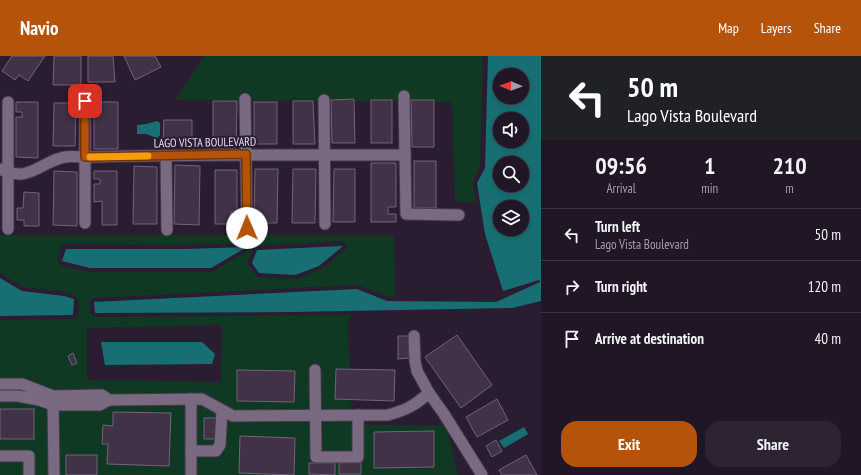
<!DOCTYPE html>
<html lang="en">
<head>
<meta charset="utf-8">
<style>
	:root { --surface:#201625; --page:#2d2332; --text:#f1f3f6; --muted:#a29fa7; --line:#3d3542; --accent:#b45309 }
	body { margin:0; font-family:"PT Sans Narrow",sans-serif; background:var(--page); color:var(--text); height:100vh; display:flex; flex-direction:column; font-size:15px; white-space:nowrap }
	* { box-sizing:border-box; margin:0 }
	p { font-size:13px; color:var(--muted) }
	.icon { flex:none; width:22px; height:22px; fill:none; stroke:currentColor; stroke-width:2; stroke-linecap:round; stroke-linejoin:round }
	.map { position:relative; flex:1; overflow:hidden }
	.details { display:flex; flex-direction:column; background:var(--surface); width:320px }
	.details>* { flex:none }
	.top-card { background:#202124; color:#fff; overflow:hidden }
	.needle { width:26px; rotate:271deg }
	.controls { position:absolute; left:493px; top:12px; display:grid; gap:8px }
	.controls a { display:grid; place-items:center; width:36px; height:36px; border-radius:50%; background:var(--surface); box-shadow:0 2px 6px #0003,0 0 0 1px var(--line); font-size:20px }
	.pin { position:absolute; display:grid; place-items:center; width:34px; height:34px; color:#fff; margin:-17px; border-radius:8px; box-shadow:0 2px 6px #0006 }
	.me { position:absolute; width:44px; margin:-22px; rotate:359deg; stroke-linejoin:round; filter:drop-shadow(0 0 3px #0008) }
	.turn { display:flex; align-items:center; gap:14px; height:84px; padding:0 20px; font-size:18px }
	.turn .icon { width:52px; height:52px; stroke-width:2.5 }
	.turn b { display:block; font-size:28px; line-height:34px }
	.eta { display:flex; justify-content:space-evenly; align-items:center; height:68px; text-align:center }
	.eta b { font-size:24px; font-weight:700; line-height:28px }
	.button { display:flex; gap:8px; margin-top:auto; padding:8px 20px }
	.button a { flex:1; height:46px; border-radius:16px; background:var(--accent); color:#fff; font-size:16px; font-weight:700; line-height:46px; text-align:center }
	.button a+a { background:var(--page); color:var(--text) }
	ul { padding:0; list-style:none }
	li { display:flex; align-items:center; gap:12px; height:52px; padding:0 20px; border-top:1px solid var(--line) }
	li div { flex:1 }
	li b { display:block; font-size:15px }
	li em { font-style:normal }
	header { display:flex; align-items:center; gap:24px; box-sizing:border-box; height:56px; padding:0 20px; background:var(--accent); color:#fff }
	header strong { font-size:19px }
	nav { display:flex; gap:22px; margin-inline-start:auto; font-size:14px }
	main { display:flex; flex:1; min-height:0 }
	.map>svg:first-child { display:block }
	.green { fill:#0f3922; fill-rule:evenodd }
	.water { fill:#186f73; fill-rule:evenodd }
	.building { fill:#413248; stroke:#726279 }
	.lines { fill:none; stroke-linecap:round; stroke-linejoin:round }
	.minor-casing { stroke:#453a4b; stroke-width:13 }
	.minor { stroke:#796981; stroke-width:11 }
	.route-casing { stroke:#753606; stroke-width:10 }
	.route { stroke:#b45309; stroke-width:7 }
	.slow { stroke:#f59e0b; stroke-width:7 }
	.labels { text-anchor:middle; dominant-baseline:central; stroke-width:4; stroke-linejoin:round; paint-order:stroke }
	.street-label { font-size:12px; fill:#e5dce9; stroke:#2b1d31 }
</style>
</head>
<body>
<header>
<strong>Navio</strong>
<nav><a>Map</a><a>Layers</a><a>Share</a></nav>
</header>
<main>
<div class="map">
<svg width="541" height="419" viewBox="0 0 541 419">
	<rect width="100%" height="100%" fill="#2b1d31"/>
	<g class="green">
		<path d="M205 0H483L480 111 473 126 476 147 455 145 452 46 175 44Z"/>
		<path d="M0 179H394L395 241 388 240 357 229 93 242 89 245 91 258 95 261 352 259 348 267 352 368 447 370 458 419H0V345H17L38 348 57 354 111 350C114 346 114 341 111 337L54 335 35 327 22 323H0V264L75 263C80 259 80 246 76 240L65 236 23 231 0 217ZM342 185 347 188 346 193 323 212 297 223 257 221 247 207 253 193 255 190ZM246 187 250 188 251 191 249 194 212 216H89L60 209 57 205 62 190 66 188 186 189ZM222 269 221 326 87 324V272Z"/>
	</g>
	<g class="water">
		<path d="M488 0H541V245L512 252 291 256 95 257 94 246 357 233 387 245 496 246 540 226 539 224 503 235 485 178 477 127 485 112ZM500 19H522V41H500ZM500 63H522V85H500ZM500 107H522V129H500ZM500 151H522V173H500Z"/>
		<path d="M157 65 160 67V79L157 82 146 78H137V69L146 68Z"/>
		<path d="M343 190 319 210 295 219 259 217 252 207 257 194Z"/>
		<path d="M247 191 211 212H90L62 205 66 193H186Z"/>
		<path d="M0 222 22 235 64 240 74 243 73 259 0 260Z"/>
		<path d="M101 286H202L215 298 212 308 105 309Z"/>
		<path d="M524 371 528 378 504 392 499 385Z"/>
	</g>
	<g class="building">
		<path d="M12 0H45L28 25 19 19 15 24 2 15Z"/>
		<path d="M54 0H81V29H53Z"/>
		<path d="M88 0H113L115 26H88Z"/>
		<path d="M124 0H155L161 11 135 24Z"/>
		<path d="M354 43 355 87H332L331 44Z"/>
		<rect x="371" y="44" width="21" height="43"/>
		<path d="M411 44H434V91H412Z"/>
		<path d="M213 45H237L236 92H213Z"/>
		<path d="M293 45H313L315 88H293Z"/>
		<path d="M16 46H38V102L16 101V61H22V56H16Z"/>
		<path d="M101 46H118V93H94V56H101Z"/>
		<rect x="254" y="46" width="23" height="42"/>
		<path d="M54 47H76L75 90H53Z"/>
		<path d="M164 64H192V84H163Z"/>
		<rect x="414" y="105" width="22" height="47"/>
		<path d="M371 107H396V151H388V158H396V166H371Z"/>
		<path d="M175 109 200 110 199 169 174 168Z"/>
		<path d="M134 110 157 111V168H133Z"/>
		<path d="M255 113H278L277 167H254Z"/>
		<path d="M293 113H316L315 167H292Z"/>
		<path d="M334 113H355V166H333Z"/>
		<path d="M215 114H237V155H231V160H238V168H215Z"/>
		<path d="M54 115 77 116V170L53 169Z"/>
		<path d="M94 115H117V169H102V145L94 146V128H100V123H94Z"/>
		<path d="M24 136 39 137V170H24V164H17V152H23Z"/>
		<path d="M457 279 492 329 461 352 425 301Z"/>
		<path d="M398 280H409V302L398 303Z"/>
		<path d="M73 297 77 307 72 309 68 300Z"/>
		<path d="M336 313 395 314 394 345 335 343Z"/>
		<path d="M237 314 295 315 294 346 237 345Z"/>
		<path d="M497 343 508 364 477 381 466 361Z"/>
		<rect x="0" y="353" width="34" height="30"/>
		<path d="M113 356 171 357 169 410 107 408 108 388H102L103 369 113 370Z"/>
		<rect x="204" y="362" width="13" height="21"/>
		<path d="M434 375V411L374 412V376Z"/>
		<path d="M240 380 295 382 294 419 239 417Z"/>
		<path d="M496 384 502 395 492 401 486 390Z"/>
		<rect x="66" y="399" width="31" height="20"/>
		<path d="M526 399 537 419H502L499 414Z"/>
		<path d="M361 406V418H339V407Z"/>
		<path d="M309 407H335V419L309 418Z"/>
	</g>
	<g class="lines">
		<g class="minor-casing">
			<g id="minor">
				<path d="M404 40 406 158 459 159"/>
				<path d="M245 43 247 172"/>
				<path d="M324 44 325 168"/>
				<path d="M85 45V167"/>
				<path d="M8 46V173"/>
				<path d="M166 100 167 174"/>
				<path d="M0 113C29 128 41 105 65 101 71 100 78 101 84 101 191 98 298 99 405 99"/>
				<path d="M414 280 415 305 417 315 429 337"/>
				<path d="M315 314 316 401H358V359"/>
				<path d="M0 328H22L53 340 102 339 109 344 202 343 233 360 388 359C406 354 414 350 429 337L444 358 482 419"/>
				<path d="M0 340H18L39 344 53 349H100L109 344"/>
				<path d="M53 342 54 419"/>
				<path d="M191 343V419"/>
				<path d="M191 395H216L220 389 222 355"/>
				<path d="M0 400H29V419"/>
			</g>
		</g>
		<use href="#minor" class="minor"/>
	</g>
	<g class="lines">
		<g class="route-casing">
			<path id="route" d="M85 45V101L246 98 247 172"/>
		</g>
		<use href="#route" class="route"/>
		<path class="slow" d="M90 101 148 100"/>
	</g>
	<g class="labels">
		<g class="street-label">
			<text transform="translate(205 86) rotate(-1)">LAGO VISTA BOULEVARD</text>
		</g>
	</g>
</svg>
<div class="controls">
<a><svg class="needle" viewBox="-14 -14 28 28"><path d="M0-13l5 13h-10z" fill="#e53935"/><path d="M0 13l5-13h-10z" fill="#a29fa7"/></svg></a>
<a><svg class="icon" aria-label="sound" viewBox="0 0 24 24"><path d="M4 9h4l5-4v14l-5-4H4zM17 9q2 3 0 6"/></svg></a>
<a><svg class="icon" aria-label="search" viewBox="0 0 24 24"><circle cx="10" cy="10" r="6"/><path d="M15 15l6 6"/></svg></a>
<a><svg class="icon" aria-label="layers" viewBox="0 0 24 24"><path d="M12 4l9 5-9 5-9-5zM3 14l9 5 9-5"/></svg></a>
</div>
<div class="pin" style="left:85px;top:45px;background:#d93025"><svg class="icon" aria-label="arrive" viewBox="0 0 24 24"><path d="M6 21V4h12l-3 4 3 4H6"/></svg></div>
<svg class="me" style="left:247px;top:172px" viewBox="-20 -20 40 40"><circle r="19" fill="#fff"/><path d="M0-13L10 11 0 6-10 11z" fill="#b45309"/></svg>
</div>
<section class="details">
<div class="top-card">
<div class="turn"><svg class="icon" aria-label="left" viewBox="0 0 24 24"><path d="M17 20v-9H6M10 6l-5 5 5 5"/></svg><div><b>50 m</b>Lago Vista Boulevard</div></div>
</div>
<div class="eta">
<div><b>09:56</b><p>Arrival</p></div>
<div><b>1</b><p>min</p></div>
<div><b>210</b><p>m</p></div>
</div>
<ul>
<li><svg class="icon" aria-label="left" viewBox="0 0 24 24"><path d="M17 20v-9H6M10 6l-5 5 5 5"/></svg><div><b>Turn left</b><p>Lago Vista Boulevard</p></div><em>50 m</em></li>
<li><svg class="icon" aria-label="right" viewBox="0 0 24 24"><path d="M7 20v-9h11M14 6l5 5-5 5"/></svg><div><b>Turn right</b></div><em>120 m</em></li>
<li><svg class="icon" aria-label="arrive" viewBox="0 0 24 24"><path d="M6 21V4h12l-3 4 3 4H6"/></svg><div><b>Arrive at destination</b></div><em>40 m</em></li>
</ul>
<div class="button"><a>Exit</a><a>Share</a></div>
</section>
</main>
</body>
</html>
